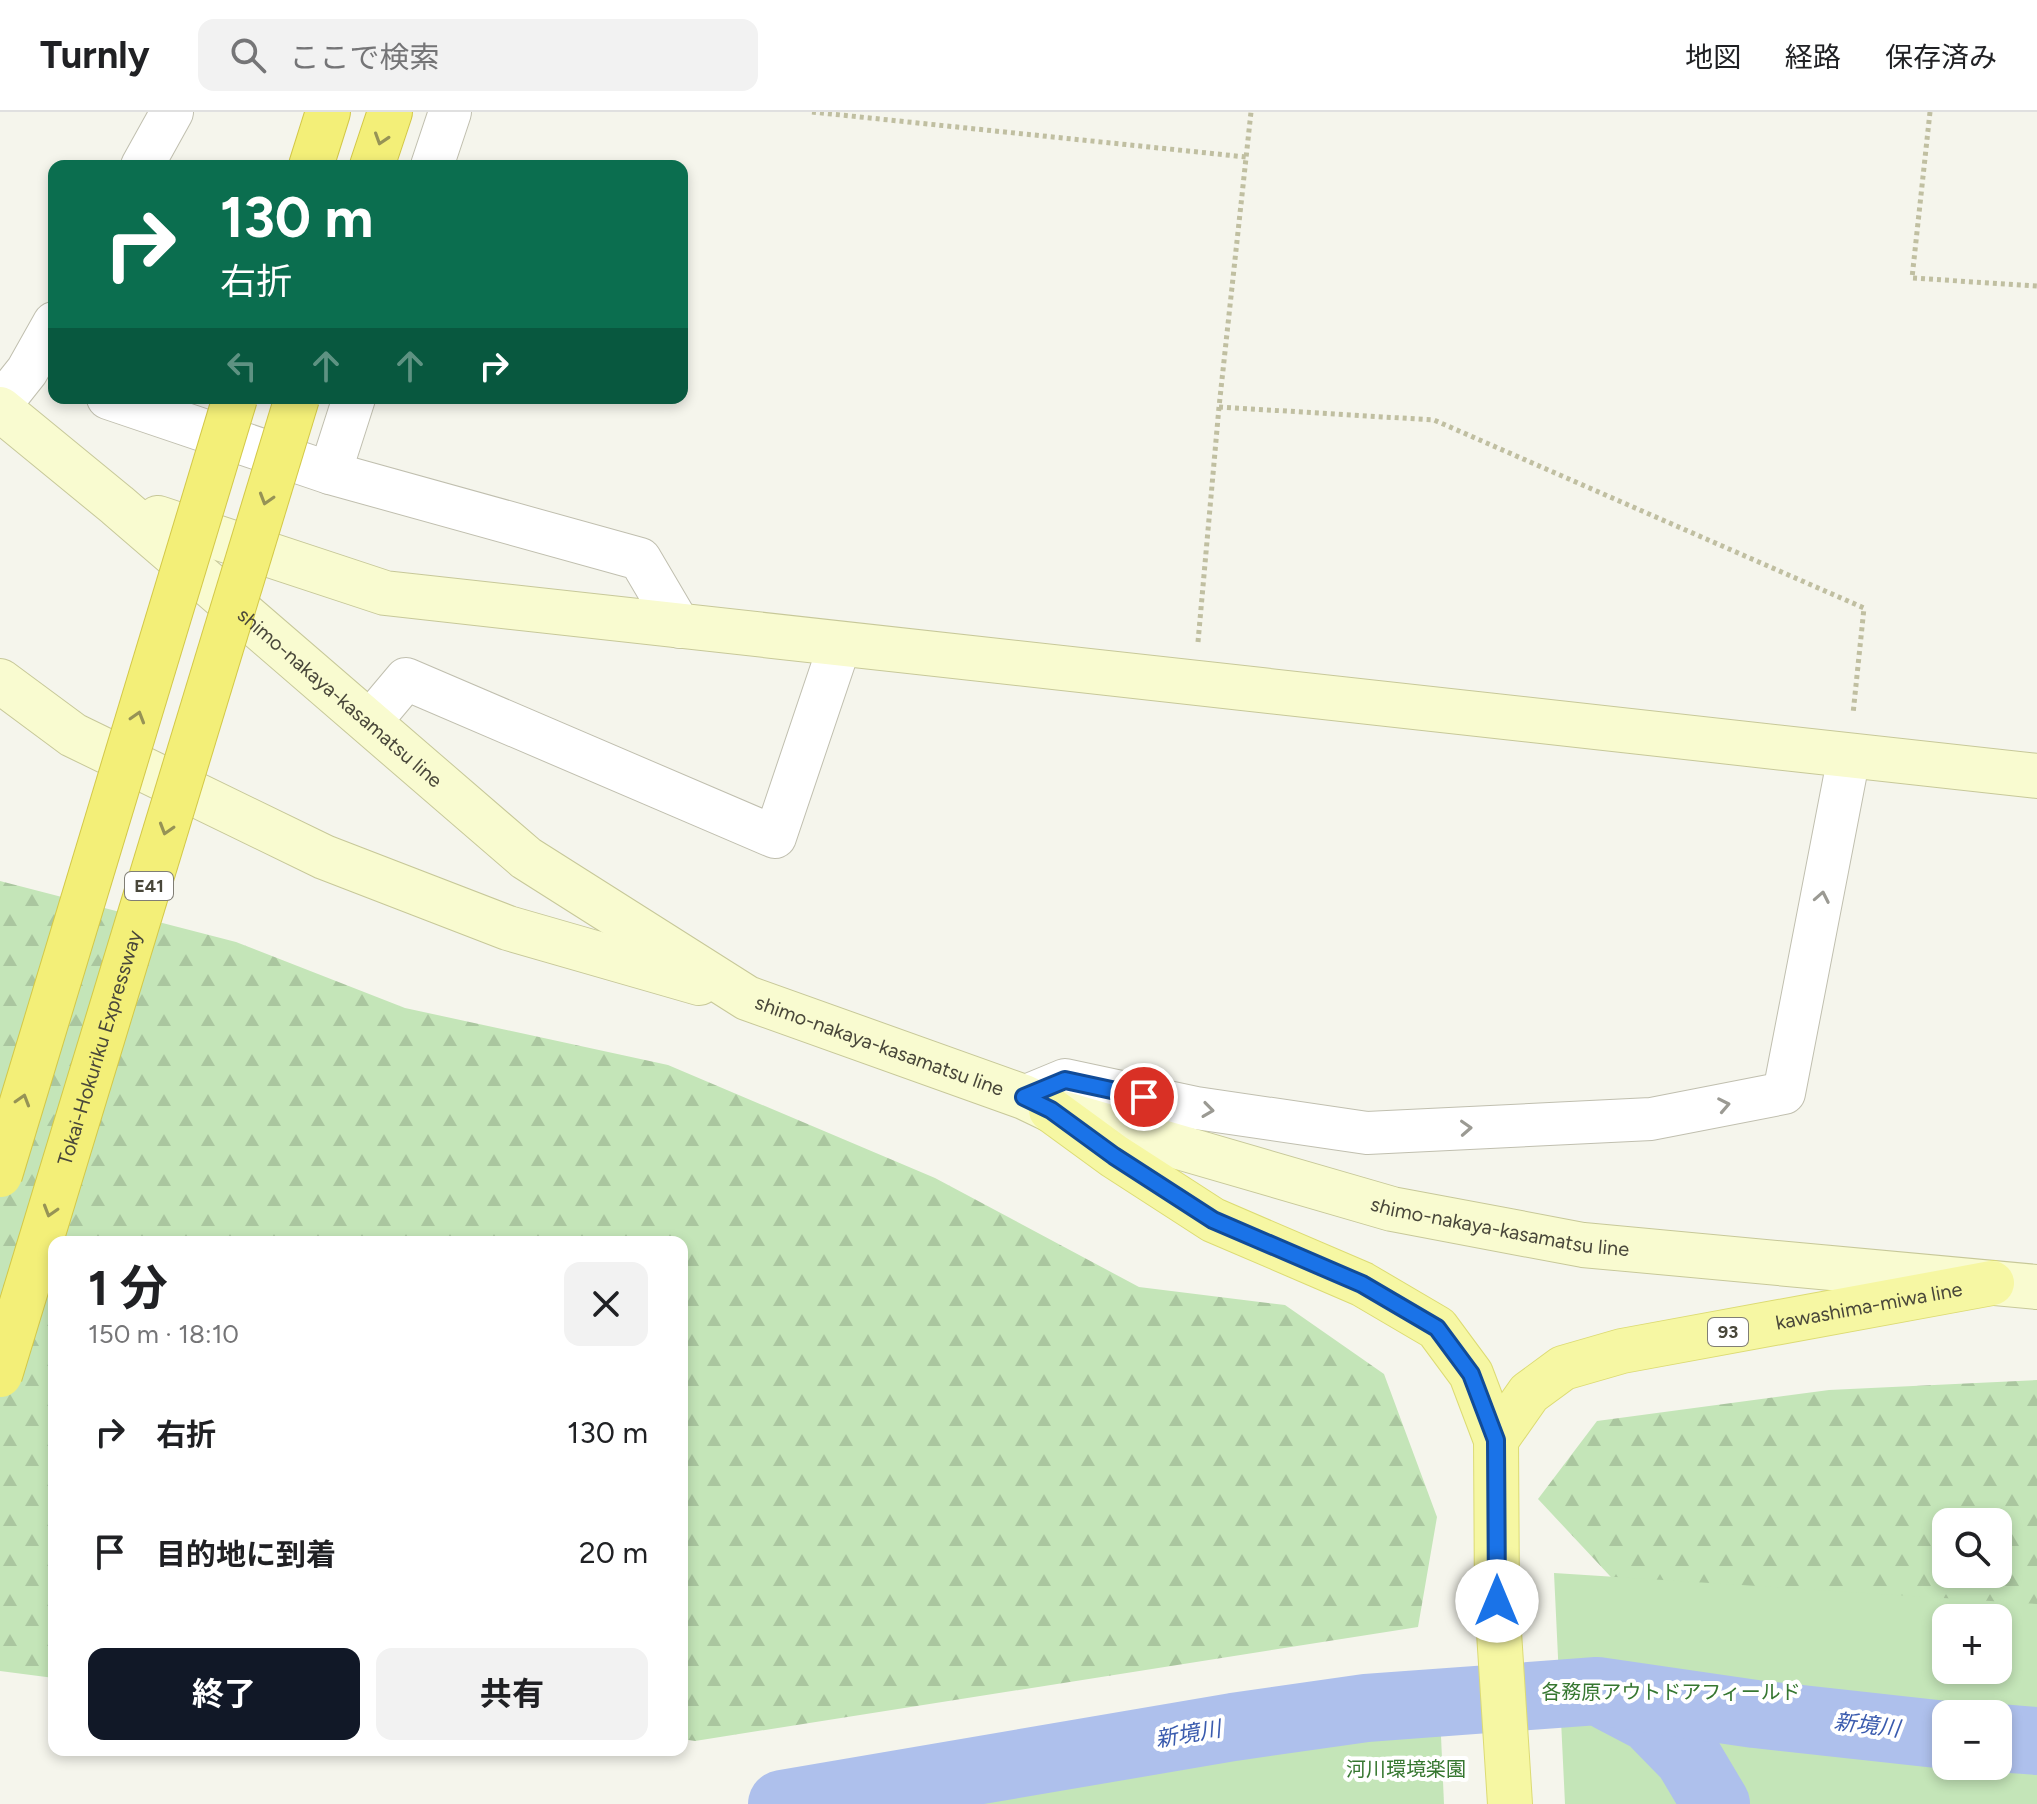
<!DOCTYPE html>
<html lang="ja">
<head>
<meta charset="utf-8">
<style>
	:root { --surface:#fff; --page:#f2f2f2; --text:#202124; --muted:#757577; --line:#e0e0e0; --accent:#111827 }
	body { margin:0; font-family:Figtree,"Noto Sans JP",sans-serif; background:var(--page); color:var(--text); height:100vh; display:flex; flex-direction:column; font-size:30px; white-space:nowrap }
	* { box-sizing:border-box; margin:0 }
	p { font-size:26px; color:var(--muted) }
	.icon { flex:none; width:44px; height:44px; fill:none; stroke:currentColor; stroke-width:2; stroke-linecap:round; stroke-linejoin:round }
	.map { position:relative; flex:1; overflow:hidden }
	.drawer { position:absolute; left:48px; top:1124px; width:640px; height:520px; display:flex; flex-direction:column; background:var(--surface); border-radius:16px; box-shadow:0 4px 12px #0003 }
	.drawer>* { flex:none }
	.banner { position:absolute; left:48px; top:48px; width:640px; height:244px; border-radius:16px; box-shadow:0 4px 12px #0003; background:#0b6e4f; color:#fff; overflow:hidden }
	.tools { position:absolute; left:1932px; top:1396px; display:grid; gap:16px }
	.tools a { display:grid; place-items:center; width:80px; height:80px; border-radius:16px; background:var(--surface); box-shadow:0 4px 12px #0003; font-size:40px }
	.pin { position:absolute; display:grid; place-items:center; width:68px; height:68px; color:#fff; margin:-34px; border:4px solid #fff; border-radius:50%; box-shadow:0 2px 8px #0007 }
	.me { position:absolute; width:88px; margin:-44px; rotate:0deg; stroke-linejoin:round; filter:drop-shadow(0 0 6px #0008) }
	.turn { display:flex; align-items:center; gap:28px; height:168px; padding:0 40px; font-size:36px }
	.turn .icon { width:104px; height:104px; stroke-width:2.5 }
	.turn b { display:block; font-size:56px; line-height:68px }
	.lanes { display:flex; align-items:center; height:76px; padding:0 40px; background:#0003; justify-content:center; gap:40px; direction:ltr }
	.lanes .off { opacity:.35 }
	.round { display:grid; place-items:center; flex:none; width:84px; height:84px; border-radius:16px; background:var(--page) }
	.overview { display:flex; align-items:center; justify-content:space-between; height:136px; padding:0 40px }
	h1 { font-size:48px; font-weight:700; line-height:60px }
	.primary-button { display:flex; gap:16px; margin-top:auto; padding:16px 40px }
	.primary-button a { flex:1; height:92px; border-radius:16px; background:var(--accent); color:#fff; font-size:32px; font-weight:700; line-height:92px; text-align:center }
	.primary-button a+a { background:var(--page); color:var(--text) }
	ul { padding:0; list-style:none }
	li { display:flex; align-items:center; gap:24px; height:120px; padding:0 40px }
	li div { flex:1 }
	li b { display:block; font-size:30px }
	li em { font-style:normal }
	header { display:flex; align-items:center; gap:48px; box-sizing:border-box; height:112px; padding:0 40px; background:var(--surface); border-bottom:2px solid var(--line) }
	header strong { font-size:38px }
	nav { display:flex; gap:44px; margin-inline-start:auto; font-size:28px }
	.search { width:560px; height:72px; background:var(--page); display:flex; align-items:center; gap:20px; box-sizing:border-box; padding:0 28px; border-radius:16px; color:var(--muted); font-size:30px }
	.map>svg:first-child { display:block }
	.forest { fill:url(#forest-firs); fill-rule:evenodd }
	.park { fill:#c4e5b8; fill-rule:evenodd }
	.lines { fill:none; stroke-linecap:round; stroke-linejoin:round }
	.river { stroke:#aec0ec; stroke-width:68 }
	.street-casing { stroke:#c0bfaf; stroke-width:44 }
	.secondary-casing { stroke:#c7c899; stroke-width:46 }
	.primary-casing { stroke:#dcdb73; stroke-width:46 }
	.highway-casing { stroke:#d3c848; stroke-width:46 }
	.path { stroke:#c0bfa1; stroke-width:5; stroke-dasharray:4 4; stroke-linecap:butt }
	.street { stroke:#fff; stroke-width:42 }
	.secondary { stroke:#f9fbd0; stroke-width:44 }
	.primary { stroke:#f6f7a3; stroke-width:44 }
	.highway { stroke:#f3ef78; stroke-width:44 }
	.highway-bridge-casing { stroke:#d3c848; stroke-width:46; stroke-linecap:butt }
	.highway-bridge { stroke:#f3ef78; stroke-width:44 }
	.oneway { stroke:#969356 }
	.oneway2 { stroke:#9b9a93 }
	.route-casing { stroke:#114b97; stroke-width:20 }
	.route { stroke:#1a73e8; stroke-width:14 }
	.labels { text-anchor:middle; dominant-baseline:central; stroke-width:8; stroke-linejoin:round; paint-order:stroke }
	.shield { fill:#fff; stroke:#807e75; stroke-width:2 }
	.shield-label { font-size:18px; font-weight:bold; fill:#49473a }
	.street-label { font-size:20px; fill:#49473a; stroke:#fff }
	.park-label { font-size:20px; fill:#367730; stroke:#fff }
	.water-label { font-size:22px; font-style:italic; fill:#3a5bae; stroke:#fff }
</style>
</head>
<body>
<header>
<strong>Turnly</strong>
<div class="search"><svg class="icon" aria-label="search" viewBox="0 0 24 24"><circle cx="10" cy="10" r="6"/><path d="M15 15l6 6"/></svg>ここで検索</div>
<nav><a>地図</a><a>経路</a><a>保存済み</a></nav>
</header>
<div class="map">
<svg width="2037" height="1692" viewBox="0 0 2037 1692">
	<defs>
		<pattern id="forest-firs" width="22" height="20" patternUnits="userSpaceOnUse" patternTransform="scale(2)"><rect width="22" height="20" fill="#c4e5b8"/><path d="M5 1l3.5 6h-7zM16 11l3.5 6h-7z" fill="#aac69f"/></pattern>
	</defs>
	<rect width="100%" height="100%" fill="#f5f5ec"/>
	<g class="forest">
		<path d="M0 769 236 830 405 896 668 953 935 1066 1139 1175 1285 1193 1384 1262 1437 1405 1418 1515 695 1629 682 1627V1130H54V1566L0 1559Z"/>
		<path d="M2037 1268V1579L1695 1555 1538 1387 1597 1309 1829 1278ZM1946 1410H1998V1462H1946ZM1946 1506H1998V1558H1946Z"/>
	</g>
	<g class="park">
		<path d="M1554 1461 2037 1492V1692H1565ZM1946 1506H1998V1558H1946ZM1946 1602H1998V1654H1946Z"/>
		<path d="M1353 1620 1441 1624 1444 1692H915Z"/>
	</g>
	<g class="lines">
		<g class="river">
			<path d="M1609 1585 1651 1607 1688 1645 1716 1692"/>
			<path d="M1998 1626 2037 1629"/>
			<path d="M782 1692 1233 1615 1366 1596 1597 1579 1755 1602 1946 1623"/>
		</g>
		<g class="street-casing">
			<g id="street">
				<path d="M142 54 172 0"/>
				<path d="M432 54 450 0"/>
				<path d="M108 286 330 361 640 447 680 515"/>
				<path d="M0 293 27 259 54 211"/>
				<path d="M330 361 354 286"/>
				<path d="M369 611 406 567 775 725 840 532"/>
				<path d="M1024 985 1065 968 1196 996 1367 1021 1651 1007 1784 981 1849 644"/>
			</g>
		</g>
		<g class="secondary-casing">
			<g id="secondary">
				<path id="s1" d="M0 297 117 393 526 746 747 886 1024 985 1051 998 1392 1097 1583 1133 2037 1175"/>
				<path d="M158 406 385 481 2037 664"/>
				<path d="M0 569 73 623 324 745 508 816 699 871"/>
			</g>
		</g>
		<g class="primary-casing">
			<g id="primary">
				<path d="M1051 998 1114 1044 1213 1108 1362 1172 1437 1216 1471 1262 1496 1328 1497 1489 1510 1692"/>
				<path id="s2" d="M1496 1328 1529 1281 1563 1256 1622 1239 1992 1171"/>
			</g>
		</g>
		<g class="highway-casing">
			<g id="highway">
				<path d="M311 54 328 0"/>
				<path d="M372 54 390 0"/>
			</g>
		</g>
		<g class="path">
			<path d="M812 0 1246 45"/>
			<path d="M1930 0 1912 166 2037 174"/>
			<path d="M1219 295 1434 308 1864 496 1853 602"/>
			<path d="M1198 530 1219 295 1251 0"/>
		</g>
		<use href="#street" class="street"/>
		<use href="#secondary" class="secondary"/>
		<use href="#primary" class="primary"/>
		<use href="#highway" class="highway"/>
		<g class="highway-bridge-casing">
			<g id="highway-bridge">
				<path d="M0 1063 235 286"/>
				<path id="s3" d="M0 1263 297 286"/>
			</g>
		</g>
		<use href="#highway-bridge" class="highway-bridge"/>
	</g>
	<defs><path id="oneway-chevron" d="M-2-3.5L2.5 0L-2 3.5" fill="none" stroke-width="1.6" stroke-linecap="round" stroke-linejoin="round" transform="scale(2)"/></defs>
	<g class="oneway">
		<use href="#oneway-chevron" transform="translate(381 27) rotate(108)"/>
		<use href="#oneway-chevron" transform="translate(266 387) rotate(107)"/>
		<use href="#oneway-chevron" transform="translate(138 605) rotate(-73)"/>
		<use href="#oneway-chevron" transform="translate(166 717) rotate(107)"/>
		<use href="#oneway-chevron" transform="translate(23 988) rotate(-73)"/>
		<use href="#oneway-chevron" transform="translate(50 1099) rotate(107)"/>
	</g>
	<g class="oneway2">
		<use href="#oneway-chevron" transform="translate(1822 785) rotate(-79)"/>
		<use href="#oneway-chevron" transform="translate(1724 993) rotate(-11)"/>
		<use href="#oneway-chevron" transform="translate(1208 998) rotate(8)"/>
		<use href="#oneway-chevron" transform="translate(1466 1016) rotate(-3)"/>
	</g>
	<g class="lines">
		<g class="route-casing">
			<path id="route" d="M1144 985 1065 968 1024 985 1051 998 1114 1044 1213 1108 1362 1172 1437 1216 1471 1262 1496 1328 1497 1489"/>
		</g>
		<use href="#route" class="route"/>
	</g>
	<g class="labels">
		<g class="shield">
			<rect x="125" y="760" width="48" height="28" rx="6"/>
			<rect x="1708" y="1206" width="40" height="28" rx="6"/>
		</g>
		<g class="shield-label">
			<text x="149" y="774">E41</text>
			<text x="1728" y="1220">93</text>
		</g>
		<g class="street-label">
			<text stroke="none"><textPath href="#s1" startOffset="446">shimo-nakaya-kasamatsu line</textPath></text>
			<text stroke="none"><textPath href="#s1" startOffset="1094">shimo-nakaya-kasamatsu line</textPath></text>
			<text stroke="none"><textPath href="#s3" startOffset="342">Tokai-Hokuriku Expressway</textPath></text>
			<text stroke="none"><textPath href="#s1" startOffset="1742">shimo-nakaya-kasamatsu line</textPath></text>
			<text stroke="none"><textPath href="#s2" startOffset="412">kawashima-miwa line</textPath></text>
		</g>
		<g class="park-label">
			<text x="1671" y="1580">各務原アウトドアフィールド</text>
			<text x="1406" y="1657">河川環境楽園</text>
		</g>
		<g class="water-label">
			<text transform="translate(1867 1613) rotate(7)">新境川</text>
			<text transform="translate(1188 1622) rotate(-10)">新境川</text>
		</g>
	</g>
</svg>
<div class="tools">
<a><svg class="icon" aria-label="search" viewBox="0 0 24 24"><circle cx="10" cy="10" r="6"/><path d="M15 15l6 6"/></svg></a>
<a>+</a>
<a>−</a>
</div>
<div class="pin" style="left:1144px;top:985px;background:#d93025"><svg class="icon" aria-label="arrive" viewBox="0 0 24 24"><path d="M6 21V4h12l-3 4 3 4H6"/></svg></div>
<svg class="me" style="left:1497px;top:1489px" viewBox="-20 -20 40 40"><circle r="19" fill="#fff"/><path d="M0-13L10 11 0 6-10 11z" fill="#1a73e8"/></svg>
<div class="banner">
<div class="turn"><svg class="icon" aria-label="right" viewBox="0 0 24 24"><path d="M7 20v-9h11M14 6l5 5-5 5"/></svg><div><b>130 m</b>右折</div></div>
<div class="lanes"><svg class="icon off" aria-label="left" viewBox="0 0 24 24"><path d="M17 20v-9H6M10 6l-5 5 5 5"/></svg><svg class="icon off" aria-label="ahead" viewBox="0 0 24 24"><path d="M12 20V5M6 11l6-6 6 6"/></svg><svg class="icon off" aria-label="ahead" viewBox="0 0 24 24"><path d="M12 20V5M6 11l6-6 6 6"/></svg><svg class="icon" aria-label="right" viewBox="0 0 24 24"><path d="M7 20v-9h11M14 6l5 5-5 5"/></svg></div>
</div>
<section class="drawer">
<div class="overview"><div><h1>1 分</h1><p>150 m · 18:10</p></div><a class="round"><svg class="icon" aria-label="close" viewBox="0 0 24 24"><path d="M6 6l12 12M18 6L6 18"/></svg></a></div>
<ul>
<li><svg class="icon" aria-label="right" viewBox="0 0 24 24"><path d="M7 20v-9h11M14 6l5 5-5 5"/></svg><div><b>右折</b></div><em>130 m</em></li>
<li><svg class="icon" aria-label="arrive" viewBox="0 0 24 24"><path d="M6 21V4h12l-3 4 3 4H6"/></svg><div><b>目的地に到着</b></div><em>20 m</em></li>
</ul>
<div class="primary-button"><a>終了</a><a>共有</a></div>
</section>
</div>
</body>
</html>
